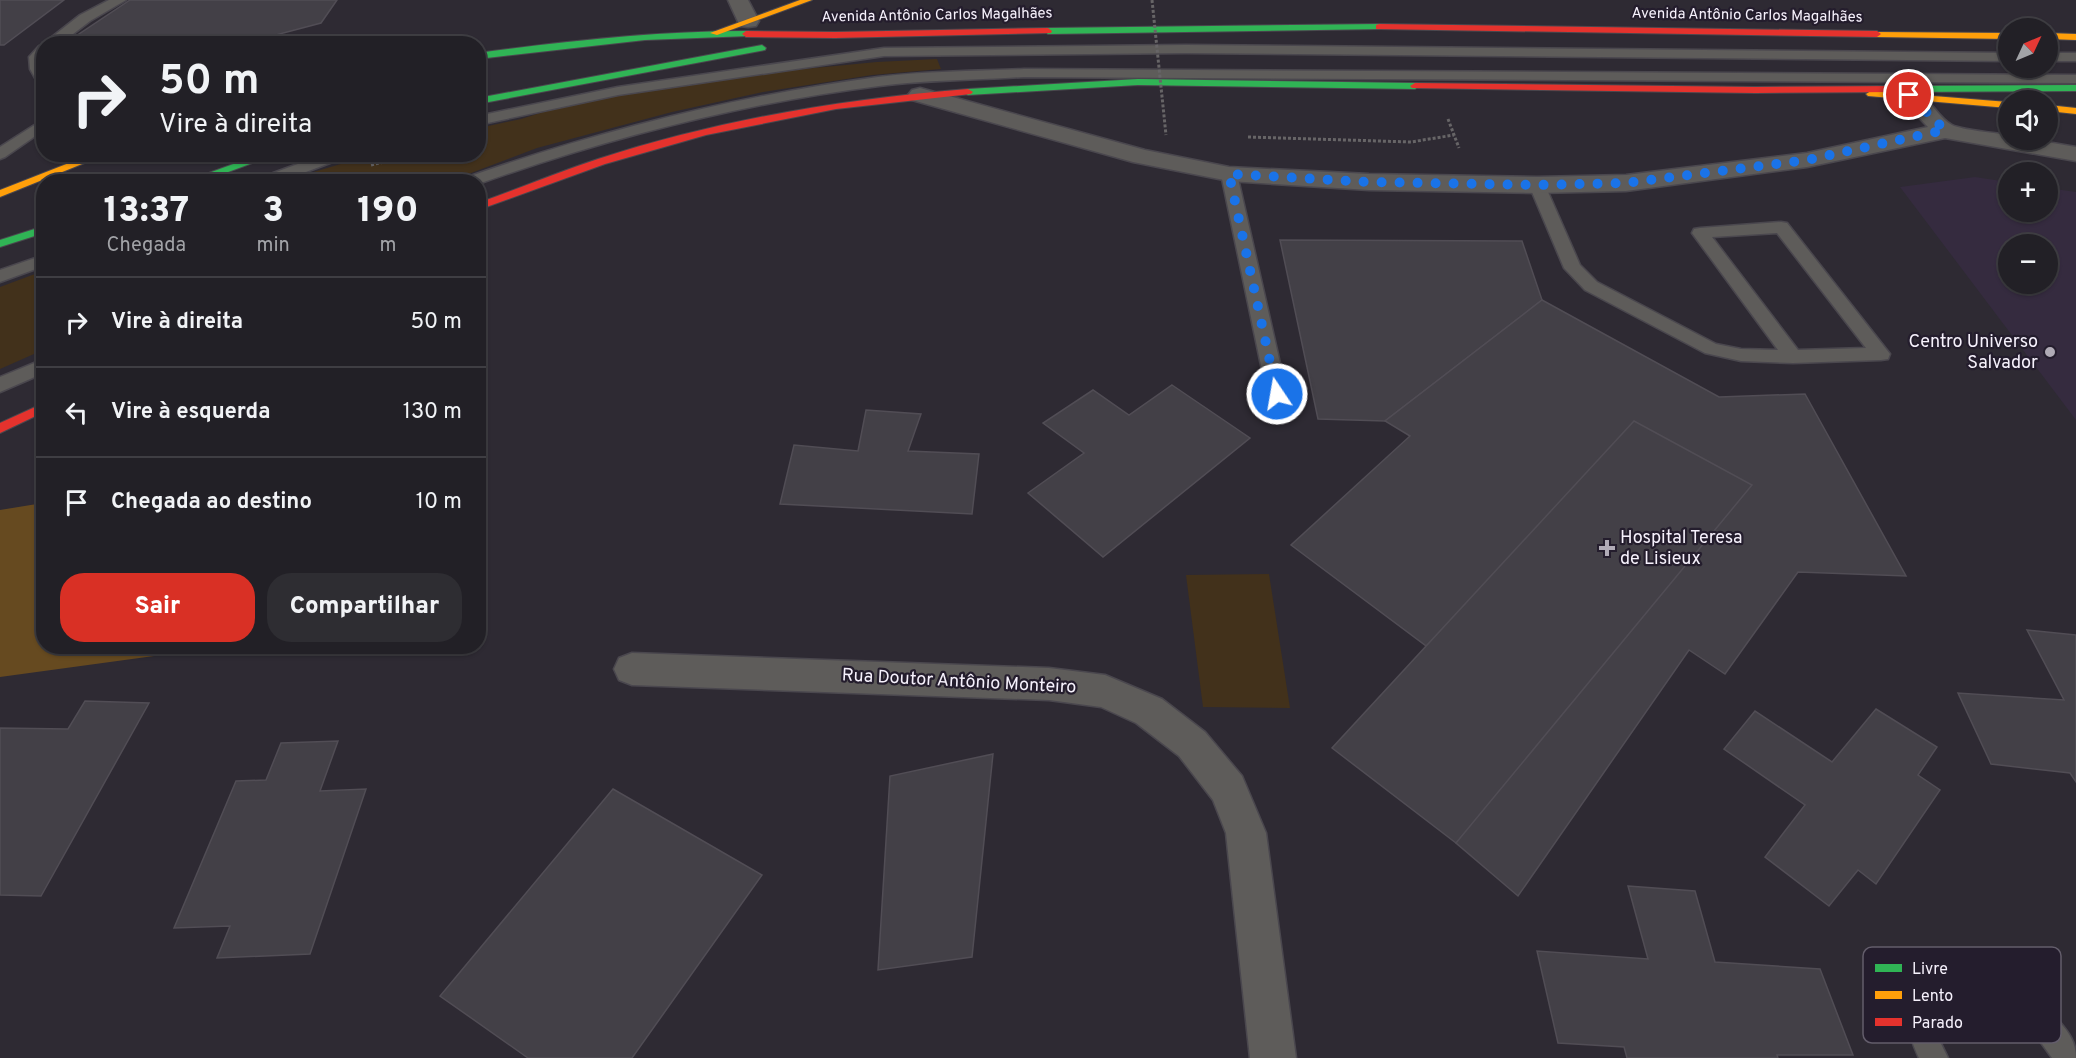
<!DOCTYPE html>
<html lang="pt">
<head>
<meta charset="utf-8">
<style>
	:root { --surface:#222026; --page:#2e2d32; --text:#f1f3f6; --muted:#a2a3a7; --line:#3f3e43; --accent:#d93025 }
	body { margin:0; font-family:Overpass,sans-serif; background:var(--page); color:var(--text); height:100vh; display:flex; flex-direction:column; font-size:22px; white-space:nowrap }
	* { box-sizing:border-box; margin:0 }
	p { font-size:20px; color:var(--muted) }
	.icon { flex:none; width:33px; height:33px; fill:none; stroke:currentColor; stroke-width:2; stroke-linecap:round; stroke-linejoin:round }
	.map { position:relative; flex:1; overflow:hidden }
	.side { position:absolute; left:36px; top:174px; width:450px; height:480px; display:flex; flex-direction:column; background:var(--surface); border-radius:24px; box-shadow:0 2px 4px #0004,0 0 0 2px var(--line) }
	.side>* { flex:none }
	.top-card { position:absolute; left:36px; top:36px; width:450px; height:126px; border-radius:24px; box-shadow:0 2px 4px #0004,0 0 0 2px var(--line); background:#222026; color:var(--text); overflow:hidden }
	.needle { width:39px; rotate:46deg }
	.buttons { position:absolute; left:1998px; top:18px; display:grid; gap:12px }
	.buttons a { display:grid; place-items:center; width:60px; height:60px; border-radius:50%; background:var(--surface); box-shadow:0 2px 4px #0004,0 0 0 2px var(--line); font-size:30px }
	.pin { position:absolute; display:grid; place-items:center; width:51px; height:51px; color:#fff; margin:-26px; border:3px solid #fff; border-radius:50%; box-shadow:0 2px 6px #0007 }
	.me { position:absolute; width:66px; margin:-33px; rotate:348deg; stroke-linejoin:round; filter:drop-shadow(0 0 4px #0008) }
	.turn { display:flex; align-items:center; gap:21px; height:126px; padding:0 24px; font-size:27px }
	.turn .icon { width:78px; height:78px; stroke-width:2.5 }
	.turn b { display:block; font-size:42px; line-height:51px }
	.eta { display:flex; justify-content:space-evenly; align-items:center; height:102px; text-align:center }
	.eta b { font-size:36px; font-weight:800; line-height:42px }
	.cta { display:flex; gap:12px; margin-top:auto; padding:12px 24px }
	.cta a { flex:1; height:69px; border-radius:24px; background:var(--accent); color:#fff; font-size:24px; font-weight:800; line-height:69px; text-align:center }
	.cta a+a { background:var(--page); color:var(--text) }
	ul { padding:0; list-style:none }
	li { display:flex; align-items:center; gap:18px; height:90px; padding:0 24px; border-top:2px solid var(--line) }
	li div { flex:1 }
	li b { display:block; font-size:22px }
	li em { font-style:normal }
	.map>svg:first-child { display:block }
	.built { fill:#352b3f; fill-rule:evenodd }
	.green { fill:#42311b }
	.forest { fill:#664a20 }
	.building { fill:#434047; stroke:#514d55; stroke-width:1.5 }
	.lines { fill:none; stroke-linecap:round; stroke-linejoin:round }
	.lane-casing { stroke:#4a474e; stroke-width:3 }
	.street-casing { stroke:#4a474e; stroke-width:3 }
	.fast-casing { stroke:#4a474e; stroke-width:2 }
	.slow-casing { stroke:#4a474e; stroke-width:2 }
	.jam-casing { stroke:#4a474e; stroke-width:2 }
	.path { stroke:#676567; stroke-width:3; stroke-dasharray:3 2; stroke-linecap:butt }
	.lane { fill:#5e5c5a; fill-rule:evenodd }
	.street { fill:#5e5c5a; fill-rule:evenodd }
	.fast { fill:#30b455; fill-rule:evenodd }
	.slow { fill:#ff9f0a; fill-rule:evenodd }
	.jam { fill:#e5322d; fill-rule:evenodd }
	.path-bridge { stroke:#676567; stroke-width:3; stroke-dasharray:3 2; stroke-linecap:butt }
	.route { stroke:#1a73e8; stroke-width:10; stroke-dasharray:0 18 }
	.poi-dot { fill:#b0abb6; stroke:#241d2d; stroke-width:2 }
	.labels { text-anchor:middle; dominant-baseline:central; stroke-width:4.5; stroke-linejoin:round; paint-order:stroke }
	.far-street-label { font-size:15px; fill:#f6f1fc; stroke:#241d2d }
	.poi-label { font-size:18px; fill:#f6f1fc; stroke:#241d2d; text-anchor:end }
	.street-label { font-size:18px; fill:#f6f1fc; stroke:#241d2d }
	.key { fill:#241d2d; stroke:#635d6b; stroke-width:1.5 }
	.key-label { font-size:16px; fill:#f6f1fc }
</style>
</head>
<body>
<div class="map">
<svg width="2076" height="1058" viewBox="0 0 2076 1058">
	<rect width="100%" height="100%" fill="#2e2a33"/>
	<path class="built" d="M1975 177 2008 182V212H2048V188L2076 192V420L1900 187ZM2008 244H2048V284H2008Z"/>
	<g class="green">
		<path d="M937 59 941 69 872 75 763 92 672 112 537 148 450 181 280 182 371 155 478 154 479 128 521 119 627 86 877 62Z"/>
		<path d="M43 271V350L0 369V287Z"/>
		<path d="M1269 574 1290 708 1203 707 1186 575Z"/>
	</g>
	<path class="forest" d="M43 503 44 646 220 647 0 677V510Z"/>
	<g class="building">
		<path d="M0 0H64L4 45H0Z"/>
		<path d="M337 0 321 23 242 44H64L130 0Z"/>
		<path d="M1280 240 1522 241 1542 300 1385 421 1318 419Z"/>
		<path d="M1542 300 1719 397 1805 394 1906 576 1798 572 1725 674 1689 650 1518 896 1456 843 1426 646 1291 545 1410 436 1385 421Z"/>
		<path d="M1172 385 1250 438 1103 557 1028 493 1084 453 1043 423 1093 390 1129 415Z"/>
		<path d="M866 410 921 414 908 451 979 454 972 514 780 504 794 445 858 451Z"/>
		<path d="M1634 421 1752 485 1456 843 1332 748Z"/>
		<path d="M2027 630 2076 635V782L2070 773 1991 764 1958 693 2064 700Z"/>
		<path d="M85 701 149 703 41 896 0 895V728L68 729Z"/>
		<path d="M1876 709 1937 747 1918 775 1940 790 1876 884 1858 870 1829 906 1765 857 1805 805 1724 749 1755 711 1832 762Z"/>
		<path d="M338 741 320 791 366 789 310 954 217 958 230 926 174 928 236 781 266 780 281 743Z"/>
		<path d="M993 754 972 957 878 970 890 776Z"/>
		<path d="M613 789 762 875 632 1058H528L440 996Z"/>
		<path d="M1628 886 1695 891 1715 962 1820 969 1853 1055H1777L1778 1058H1627L1624 1047 1558 1043 1537 951 1648 959Z"/>
	</g>
	<g class="lines">
		<g class="lane-casing">
			<g id="lane">
				<path d="M109 0H126L90 21 60 44H43L80 15Z"/>
				<path d="M44 45V86L39 85 30 69 29 57 39 46Z"/>
				<path d="M1186 45 2008 53V61L1186 53 884 56 618 95 478 125V116L618 87 884 48Z"/>
				<rect x="2048" y="53" width="28" height="8"/>
				<path d="M1024 69 2076 75V83L1024 77C976 80 927 80 879 86 742 103 609 138 478 184V182H460L462 179C598 131 736 96 878 77 926 71 976 71 1024 69Z"/>
				<path d="M44 119V130L5 157 0 159V147Z"/>
				<path d="M325 154H348L346 157 279 182H255L257 179Z"/>
				<path d="M1229 169 1237 174 1287 394 1284 399 1277 401 1270 399 1267 394 1221 174Z"/>
				<path d="M1537 180 1545 185 1580 265 1597 282 1716 344 1741 349 1778 350 1692 233 1694 229 1700 228 1781 222 1787 223 1890 354 1888 359 1881 360 1793 363 1741 361 1705 353 1585 290 1564 268 1529 185ZM1777 233 1866 348 1798 350 1712 237Z"/>
				<path d="M44 255V266L0 282V270Z"/>
				<path d="M44 359V373L0 392V377Z"/>
				<path d="M1953 967C1995 970 2033 987 2059 1021 2069 1033 2076 1042 2076 1058H2052C2038 1037 2022 1017 2000 1005 1973 990 1933 987 1936 1028 1937 1038 1944 1049 1948 1058H1919C1907 1032 1900 1006 1922 981 1929 975 1944 971 1953 967Z"/>
			</g>
		</g>
		<g class="street-casing">
			<g id="street">
				<path d="M728 0H748L759 21 756 26 748 27 740 26Z"/>
				<path d="M920 88 1145 150 1229 167 1369 174 1537 177 1626 175 1807 153 1928 127 1897 95 1901 90C1926 84 1933 115 1952 125 1962 130 1996 133 2008 135V140H2035L2076 147V161L1945 138 1807 167 1626 191 1537 193 1369 190 1229 181 1133 162 912 100 908 95 912 90Z"/>
				<path d="M632 653 1049 668 1105 675 1162 699 1205 732 1242 776 1266 833 1296 1058H1250L1226 833 1213 800 1179 756 1136 723 1101 707 1049 700 632 685 619 680 614 669 619 658Z"/>
			</g>
		</g>
		<g class="fast-casing">
			<g id="fast">
				<path d="M1379 24 1382 25V29L1048 34 1044 31 1048 28Z"/>
				<path d="M746 31 749 32V36L645 40 478 59V53C568 41 656 31 746 31Z"/>
				<path d="M762 45 766 48 765 50 478 104V98Z"/>
				<path d="M1138 79 1415 83 1420 86 1415 89 1138 85 968 95 963 92 968 89Z"/>
				<path d="M2076 85V91L1902 92 1897 89 1902 86Z"/>
				<path d="M261 154H277L201 182H184Z"/>
				<path d="M44 226V233L0 247V240Z"/>
			</g>
		</g>
		<g class="slow-casing">
			<g id="slow">
				<path d="M800 0H812L717 35 710 33Z"/>
				<path d="M1874 32 2008 33V39L1877 37 1873 34Z"/>
				<path d="M2048 33 2076 34V40L2048 39Z"/>
				<path d="M1871 91 2008 102V108L1868 96 1866 94Z"/>
				<path d="M2048 105 2076 108V114L2048 111Z"/>
				<path d="M92 154H107L0 197V190Z"/>
			</g>
		</g>
		<g class="jam-casing">
			<g id="jam">
				<path d="M1379 24 1877 31 1881 34 1877 37 1376 29V25Z"/>
				<path d="M1048 28 1052 31 1051 33 835 38 746 37 742 34 746 31 835 32Z"/>
				<path d="M1415 83 1755 87 1902 86 1907 89 1902 92 1755 93 1412 88 1410 86Z"/>
				<path d="M968 89 973 92 971 94 836 109 706 135 605 164 478 210V203C518 189 558 172 598 159 718 120 842 99 968 89Z"/>
				<path d="M44 403V412L0 433V423Z"/>
			</g>
		</g>
		<g class="path">
			<path d="M1448 119 1459 148"/>
			<path d="M1248 137 1411 142 1454 135"/>
			<path d="M371 165 417 154"/>
		</g>
		<use href="#lane" class="lane"/>
		<use href="#street" class="street"/>
		<use href="#fast" class="fast"/>
		<use href="#slow" class="slow"/>
		<use href="#jam" class="jam"/>
		<path class="path-bridge" d="M1152 0 1166 135"/>
	</g>
	<g class="lines">
		<path class="route" d="M1277 394 1229 174 1369 182 1537 185 1626 183 1807 160 1945 130 1909 95"/>
	</g>
	<g class="poi-dot">
		<circle cx="2050" cy="352" r="6"/>
		<path d="M1604 539h6v6h6v6h-6v6h-6v-6h-6v-6h6z"/>
	</g>
	<g class="labels">
		<g class="far-street-label">
			<text transform="translate(937 16) rotate(-1)">Avenida Antônio Carlos Magalhães</text>
			<text transform="translate(1747 16) rotate(1)">Avenida Antônio Carlos Magalhães</text>
		</g>
		<g class="poi-label">
			<text x="2038" y="342">Centro Universo<tspan x="2038" dy="21">Salvador</tspan></text>
			<text x="1620" y="538" text-anchor="start">Hospital Teresa<tspan x="1620" dy="21">de Lisieux</tspan></text>
		</g>
		<g class="street-label">
			<text transform="translate(959 682) rotate(3)">Rua Doutor Antônio Monteiro</text>
		</g>
	</g>
	<rect x="1863" y="947" width="198" height="96" rx="9" class="key"/>
	<rect x="1875" y="964" width="27" height="8" fill="#30b455"/>
	<rect x="1875" y="991" width="27" height="8" fill="#ff9f0a"/>
	<rect x="1875" y="1018" width="27" height="8" fill="#e5322d"/>
	<g class="key-label">
		<text x="1912" y="974">Livre</text>
		<text x="1912" y="1001">Lento</text>
		<text x="1912" y="1028">Parado</text>
	</g>
</svg>
<div class="buttons">
<a><svg class="needle" viewBox="-14 -14 28 28"><path d="M0-13l5 13h-10z" fill="#e53935"/><path d="M0 13l5-13h-10z" fill="#a2a3a7"/></svg></a>
<a><svg class="icon" aria-label="sound" viewBox="0 0 24 24"><path d="M4 9h4l5-4v14l-5-4H4zM17 9q2 3 0 6"/></svg></a>
<a>+</a>
<a>−</a>
</div>
<div class="pin" style="left:1909px;top:95px;background:#d93025"><svg class="icon" aria-label="arrive" viewBox="0 0 24 24"><path d="M6 21V4h12l-3 4 3 4H6"/></svg></div>
<svg class="me" style="left:1277px;top:394px" viewBox="-20 -20 40 40"><circle r="17" fill="#1a73e8" stroke="#fff" stroke-width="3"/><path d="M0-11L8 9 0 5-8 9z" fill="#fff"/></svg>
<div class="top-card">
<div class="turn"><svg class="icon" aria-label="right" viewBox="0 0 24 24"><path d="M7 20v-9h11M14 6l5 5-5 5"/></svg><div><b>50 m</b>Vire à direita</div></div>
</div>
<section class="side">
<div class="eta">
<div><b>13:37</b><p>Chegada</p></div>
<div><b>3</b><p>min</p></div>
<div><b>190</b><p>m</p></div>
</div>
<ul>
<li><svg class="icon" aria-label="right" viewBox="0 0 24 24"><path d="M7 20v-9h11M14 6l5 5-5 5"/></svg><div><b>Vire à direita</b></div><em>50 m</em></li>
<li><svg class="icon" aria-label="left" viewBox="0 0 24 24"><path d="M17 20v-9H6M10 6l-5 5 5 5"/></svg><div><b>Vire à esquerda</b></div><em>130 m</em></li>
<li><svg class="icon" aria-label="arrive" viewBox="0 0 24 24"><path d="M6 21V4h12l-3 4 3 4H6"/></svg><div><b>Chegada ao destino</b></div><em>10 m</em></li>
</ul>
<div class="cta"><a>Sair</a><a>Compartilhar</a></div>
</section>
</div>
</body>
</html>
